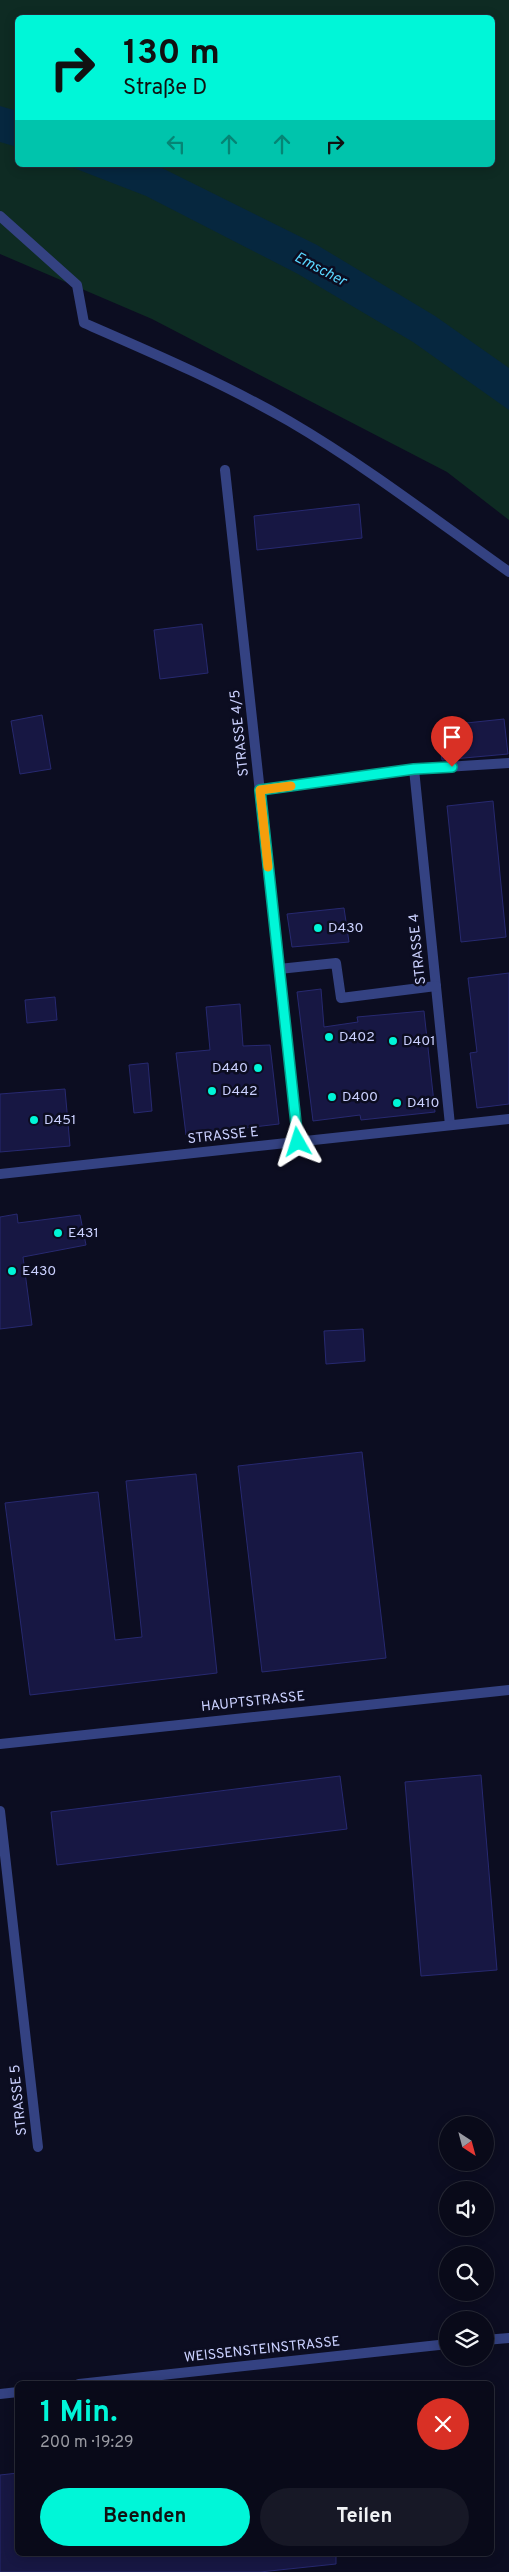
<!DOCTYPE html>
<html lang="de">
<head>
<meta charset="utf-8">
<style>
	:root { --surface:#090a19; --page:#171826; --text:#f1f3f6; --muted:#999aa2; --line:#292b38; --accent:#00f6d8 }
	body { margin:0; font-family:Overpass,sans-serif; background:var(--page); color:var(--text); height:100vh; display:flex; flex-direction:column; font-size:19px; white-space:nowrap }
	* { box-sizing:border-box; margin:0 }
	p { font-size:16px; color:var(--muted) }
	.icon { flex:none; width:28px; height:28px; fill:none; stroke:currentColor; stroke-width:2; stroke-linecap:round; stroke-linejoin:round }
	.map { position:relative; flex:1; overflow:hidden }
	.drawer { position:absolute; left:15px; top:2381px; width:479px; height:175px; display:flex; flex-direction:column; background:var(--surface); border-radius:8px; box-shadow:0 2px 12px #0003,0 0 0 1px var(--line) }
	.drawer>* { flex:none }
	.guide { position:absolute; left:15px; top:15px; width:480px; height:152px; border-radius:8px; box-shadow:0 2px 12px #0003,0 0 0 1px var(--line); background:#00f6d8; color:#111; overflow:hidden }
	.needle { width:32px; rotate:144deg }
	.tools { position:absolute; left:439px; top:2116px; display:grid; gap:10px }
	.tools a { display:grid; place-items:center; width:55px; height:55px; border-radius:50%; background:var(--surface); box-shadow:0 2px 12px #0003,0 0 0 1px var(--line); font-size:25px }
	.pin { position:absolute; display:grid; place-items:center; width:42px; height:42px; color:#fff; margin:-51px -21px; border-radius:50% 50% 50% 0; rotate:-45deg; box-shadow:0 0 5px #0007 }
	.pin .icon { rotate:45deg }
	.me { position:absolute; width:55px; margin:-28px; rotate:354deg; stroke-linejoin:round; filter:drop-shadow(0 0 4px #0008) }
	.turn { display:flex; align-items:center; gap:18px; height:105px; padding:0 25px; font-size:22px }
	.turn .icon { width:65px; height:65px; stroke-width:2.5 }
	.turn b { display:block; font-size:35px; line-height:42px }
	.lanes { display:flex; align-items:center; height:48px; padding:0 25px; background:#0003; justify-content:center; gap:25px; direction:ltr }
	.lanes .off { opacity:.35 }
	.round { display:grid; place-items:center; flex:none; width:52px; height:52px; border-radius:26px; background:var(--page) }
	.overview { display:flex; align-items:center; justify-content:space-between; height:85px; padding:0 25px }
	h1 { font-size:30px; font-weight:700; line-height:38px; color:var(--accent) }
	.action { display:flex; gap:10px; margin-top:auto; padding:10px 25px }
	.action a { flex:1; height:58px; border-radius:30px; background:var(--accent); color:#111; font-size:20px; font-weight:700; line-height:58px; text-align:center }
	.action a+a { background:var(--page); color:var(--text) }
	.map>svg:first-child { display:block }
	.green { fill:#0e2b23; fill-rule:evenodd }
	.water { fill:#06273f }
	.building { fill:#171743; stroke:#272970 }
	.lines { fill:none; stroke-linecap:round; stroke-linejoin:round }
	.service { stroke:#344282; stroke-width:10 }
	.tertiary { stroke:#344282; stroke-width:10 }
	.route-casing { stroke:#00a08c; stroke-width:12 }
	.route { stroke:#00f6d8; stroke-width:9 }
	.slow { stroke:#f59e0b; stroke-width:9 }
	.poi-dot { fill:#00f6d8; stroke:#0c0d21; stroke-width:2 }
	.labels { text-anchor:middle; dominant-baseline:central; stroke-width:5; stroke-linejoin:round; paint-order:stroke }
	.street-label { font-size:14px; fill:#cbd1ff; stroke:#0c0d21 }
	.poi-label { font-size:14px; fill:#cbd1ff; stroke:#0c0d21; text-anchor:start }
	.water-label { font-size:15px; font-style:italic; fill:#59d7ff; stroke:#0c0d21 }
</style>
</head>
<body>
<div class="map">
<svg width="509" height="2572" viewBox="0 0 509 2572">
	<rect width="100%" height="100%" fill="#0c0d21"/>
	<path class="green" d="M0 0H509V520L447 472 152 319 0 254ZM18 18H492V165H18Z"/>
	<g class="water">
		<path d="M0 106 17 111V147L0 142Z"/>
		<path d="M66 165 158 166 317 245 435 316 509 368V410L413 342 298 274 146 196Z"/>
	</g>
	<g class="building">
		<path d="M359 504 362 538 257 550 254 516Z"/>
		<path d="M202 624 208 673 160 679 154 630Z"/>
		<path d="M42 715 51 769 20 774 11 721Z"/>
		<path d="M504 719 508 754 442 760 438 726Z"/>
		<path d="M493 801 506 937 461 942 447 806Z"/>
		<path d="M344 908 349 942 292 947 287 914Z"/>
		<path d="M509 973V1104L477 1108 470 1053 477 1052 468 978Z"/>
		<path d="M321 989 324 1027 358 1022 357 1017 424 1011 435 1112 361 1120 360 1115 313 1121 297 992Z"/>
		<path d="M55 997 57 1020 27 1023 25 1000Z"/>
		<path d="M240 1004 243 1046 270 1045 279 1124 186 1135 176 1053 210 1050 206 1007Z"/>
		<path d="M148 1063 152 1111 134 1113 129 1065Z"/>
		<path d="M65 1089 70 1146 0 1152V1094Z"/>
		<path d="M17 1214 18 1223 80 1215 86 1245 23 1257 32 1325 0 1329V1217Z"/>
		<path d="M363 1329 365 1361 326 1364 324 1331Z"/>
		<path d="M362 1452 386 1658 262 1672 238 1466Z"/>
		<path d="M196 1474 217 1673 30 1695 5 1503 98 1492 115 1640 142 1637 126 1481Z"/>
		<path d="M481 1775 497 1970 421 1976 405 1782Z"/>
		<path d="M340 1776 347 1829 57 1865 51 1812Z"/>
		<path d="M18 2473V2554H336V2564L260 2572H0V2475Z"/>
	</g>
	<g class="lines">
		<g class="service">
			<path d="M0 216 77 285 84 323C153 353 223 383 289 421 366 466 437 521 509 572"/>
			<path d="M225 470 298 1142"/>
			<path d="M414 769 450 1125"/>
			<path d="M260 790 414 769 509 763"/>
			<path d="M279 969 336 963 341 998 436 986"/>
			<path d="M0 1174 509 1119"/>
			<path d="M0 1744 509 1690"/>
			<path d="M0 1811 38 2147"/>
		</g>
		<g class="tertiary">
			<path d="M485 2340 509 2338"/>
			<path d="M79 2384 448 2344"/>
			<path d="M0 2394 18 2392"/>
		</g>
	</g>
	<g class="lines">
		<g class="route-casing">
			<path id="route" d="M298 1142 260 790 414 769 452 767"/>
		</g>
		<use href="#route" class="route"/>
		<path class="slow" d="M268 867 260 790 291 786"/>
	</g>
	<g class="poi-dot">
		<circle cx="318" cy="928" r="5"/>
		<circle cx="329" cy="1037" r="5"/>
		<circle cx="393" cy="1041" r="5"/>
		<circle cx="258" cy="1068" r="5"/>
		<circle cx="212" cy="1091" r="5"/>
		<circle cx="332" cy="1097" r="5"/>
		<circle cx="397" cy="1103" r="5"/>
		<circle cx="34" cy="1120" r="5"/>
		<circle cx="58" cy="1233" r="5"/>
		<circle cx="12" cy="1271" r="5"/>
	</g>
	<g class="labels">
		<g class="street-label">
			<text transform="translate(240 733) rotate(-96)">STRASSE 4/5</text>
			<text transform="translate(418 949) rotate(-96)">STRASSE 4</text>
			<text transform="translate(223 1136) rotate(-6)">STRASSE E</text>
			<text transform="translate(253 1702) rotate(-6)">HAUPTSTRASSE</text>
			<text transform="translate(19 2100) rotate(-96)">STRASSE 5</text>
			<text transform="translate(262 2350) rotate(-6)">WEISSENSTEINSTRASSE</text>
		</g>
		<g class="poi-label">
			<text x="328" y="928">D430</text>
			<text x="339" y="1037">D402</text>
			<text x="403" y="1041">D401</text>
			<text x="248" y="1068" text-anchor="end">D440</text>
			<text x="222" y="1091">D442</text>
			<text x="342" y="1097">D400</text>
			<text x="407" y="1103">D410</text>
			<text x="44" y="1120">D451</text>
			<text x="68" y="1233">E431</text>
			<text x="22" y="1271">E430</text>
		</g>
		<g class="water-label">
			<text transform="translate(320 270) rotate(28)">Emscher</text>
		</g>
	</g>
</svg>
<div class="tools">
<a><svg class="needle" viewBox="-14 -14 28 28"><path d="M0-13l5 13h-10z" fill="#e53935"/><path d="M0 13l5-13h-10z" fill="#999aa2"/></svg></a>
<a><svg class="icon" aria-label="sound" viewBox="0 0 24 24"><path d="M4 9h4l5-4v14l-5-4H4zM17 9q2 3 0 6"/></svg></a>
<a><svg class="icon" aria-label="search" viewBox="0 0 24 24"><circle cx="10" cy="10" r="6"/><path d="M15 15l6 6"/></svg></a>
<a><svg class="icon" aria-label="layers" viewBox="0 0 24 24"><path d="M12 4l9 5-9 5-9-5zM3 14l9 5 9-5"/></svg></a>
</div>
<div class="pin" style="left:452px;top:767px;background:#d93025"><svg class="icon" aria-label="arrive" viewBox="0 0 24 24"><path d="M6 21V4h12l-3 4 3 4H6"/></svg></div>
<svg class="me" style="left:298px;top:1142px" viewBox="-20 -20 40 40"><path d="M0-17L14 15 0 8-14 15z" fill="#00f6d8" stroke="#fff" stroke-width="4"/></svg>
<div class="guide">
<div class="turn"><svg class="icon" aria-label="right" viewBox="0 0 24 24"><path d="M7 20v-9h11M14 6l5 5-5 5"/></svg><div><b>130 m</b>Straße D</div></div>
<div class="lanes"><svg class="icon off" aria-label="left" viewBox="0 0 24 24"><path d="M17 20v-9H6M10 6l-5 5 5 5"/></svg><svg class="icon off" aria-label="ahead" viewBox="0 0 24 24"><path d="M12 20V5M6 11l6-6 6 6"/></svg><svg class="icon off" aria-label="ahead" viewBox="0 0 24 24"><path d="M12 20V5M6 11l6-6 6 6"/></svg><svg class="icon" aria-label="right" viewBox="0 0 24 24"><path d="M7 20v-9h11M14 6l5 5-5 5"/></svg></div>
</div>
<section class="drawer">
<div class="overview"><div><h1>1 Min.</h1><p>200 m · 19:29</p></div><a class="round" style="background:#d93025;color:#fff"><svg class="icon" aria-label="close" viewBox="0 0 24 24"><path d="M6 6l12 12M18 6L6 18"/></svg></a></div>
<div class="action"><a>Beenden</a><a>Teilen</a></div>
</section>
</div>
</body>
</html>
